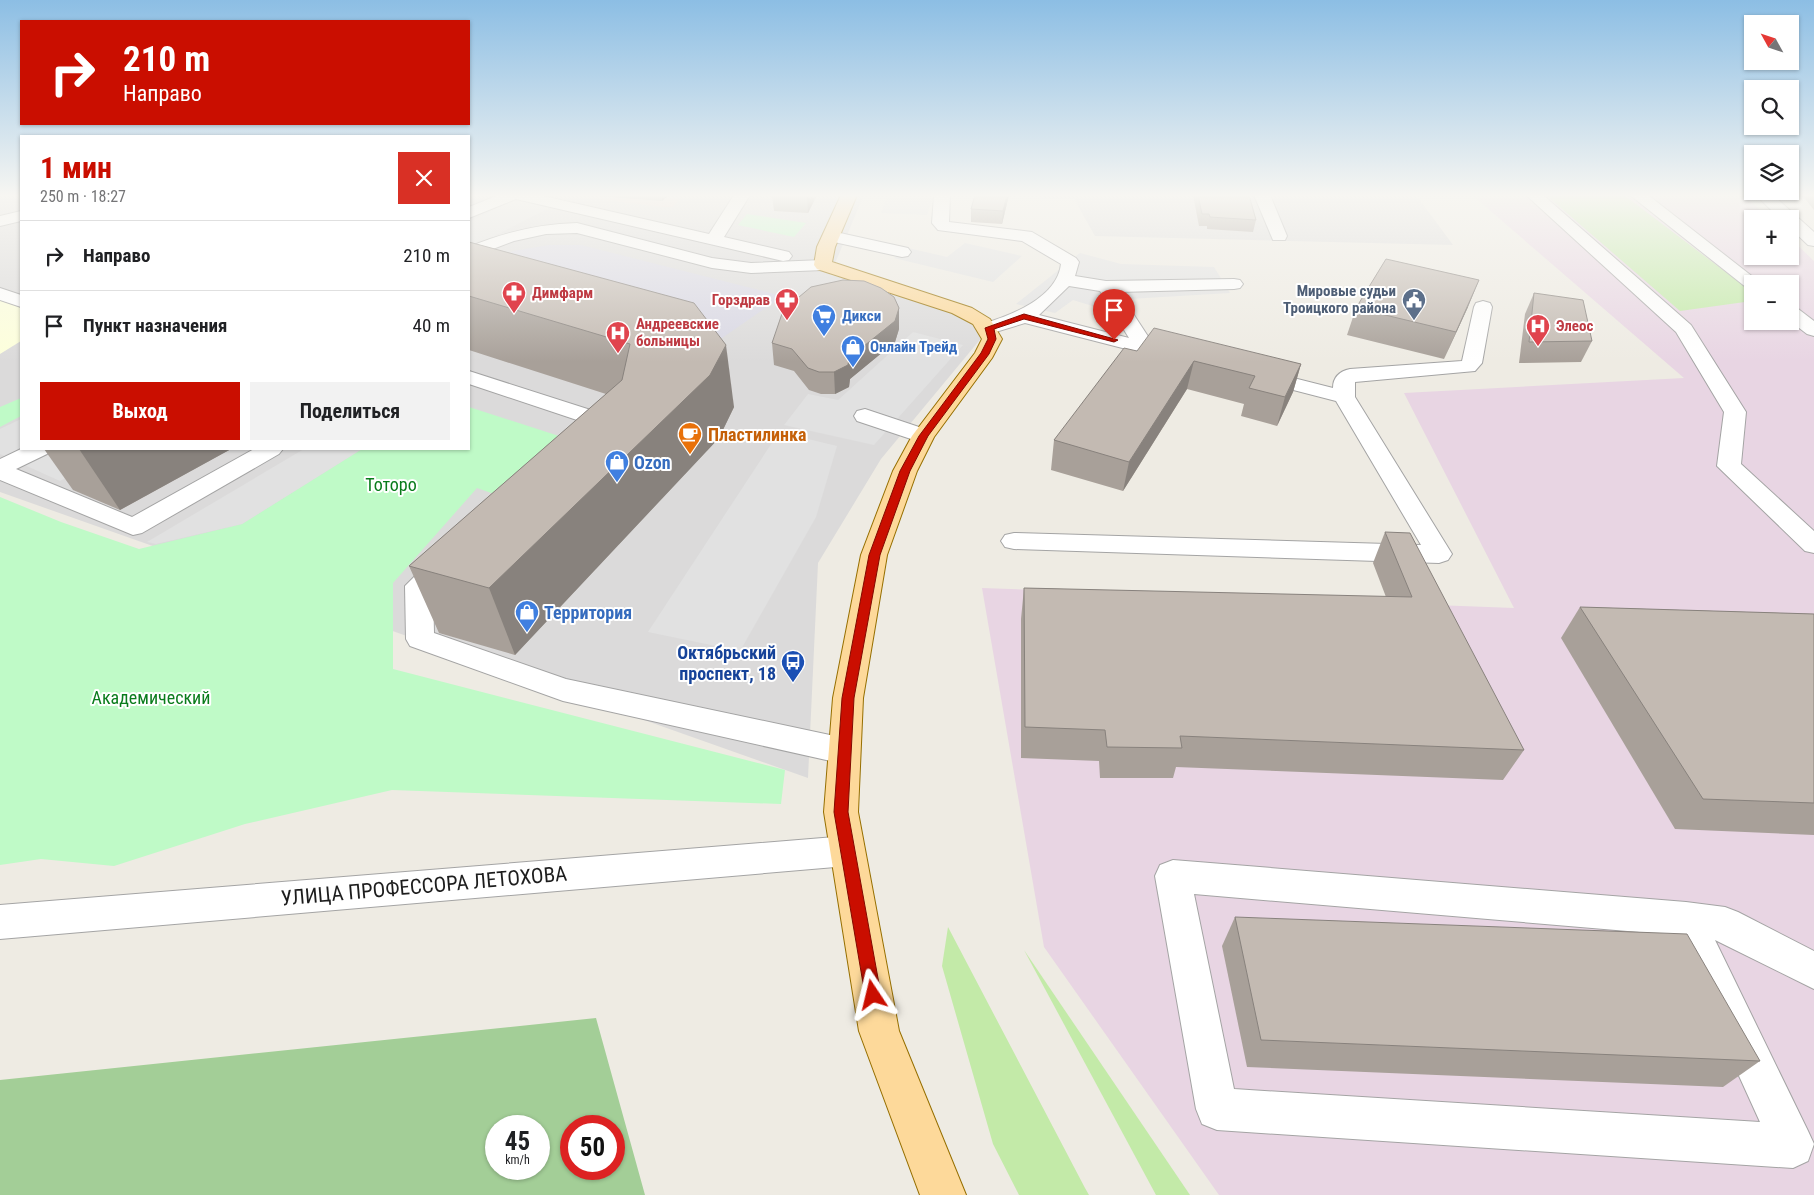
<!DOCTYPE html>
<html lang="ru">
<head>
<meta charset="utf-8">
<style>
	:root { --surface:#fff; --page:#f2f2f2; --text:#202124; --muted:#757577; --line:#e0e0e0; --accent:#ca0e00 }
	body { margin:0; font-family:"Roboto Condensed",sans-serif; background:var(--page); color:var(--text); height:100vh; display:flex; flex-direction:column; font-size:19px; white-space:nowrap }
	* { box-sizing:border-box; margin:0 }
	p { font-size:16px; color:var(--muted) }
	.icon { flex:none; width:28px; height:28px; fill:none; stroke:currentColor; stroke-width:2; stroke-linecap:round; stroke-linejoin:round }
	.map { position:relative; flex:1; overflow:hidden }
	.drawer { position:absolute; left:20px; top:135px; width:450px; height:315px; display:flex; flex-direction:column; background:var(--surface); border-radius:0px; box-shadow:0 1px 4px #0004 }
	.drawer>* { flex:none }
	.hud { position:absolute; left:20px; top:20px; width:450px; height:105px; border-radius:0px; box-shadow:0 1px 4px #0004; background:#ca0e00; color:#fff; overflow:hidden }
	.needle { width:32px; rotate:310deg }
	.tools { position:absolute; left:1744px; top:15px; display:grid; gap:10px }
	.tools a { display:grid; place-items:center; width:55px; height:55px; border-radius:0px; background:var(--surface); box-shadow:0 1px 4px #0004; font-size:25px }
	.speed { position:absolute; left:485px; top:1115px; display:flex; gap:10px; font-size:25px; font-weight:700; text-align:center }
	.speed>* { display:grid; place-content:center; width:65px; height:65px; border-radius:50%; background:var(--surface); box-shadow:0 1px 4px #0004; line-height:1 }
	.speed small { font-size:12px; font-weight:400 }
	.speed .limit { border:8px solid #d22; background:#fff; color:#111 }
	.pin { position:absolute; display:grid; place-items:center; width:42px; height:42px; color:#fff; margin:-51px -21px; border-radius:50% 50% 50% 0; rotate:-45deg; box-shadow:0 0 5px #0007 }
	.pin .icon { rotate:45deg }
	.me { position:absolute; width:55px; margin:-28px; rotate:350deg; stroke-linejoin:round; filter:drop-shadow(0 0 4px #0008) }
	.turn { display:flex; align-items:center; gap:18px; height:105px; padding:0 20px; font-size:22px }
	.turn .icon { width:65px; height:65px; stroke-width:2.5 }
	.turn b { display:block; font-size:35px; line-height:42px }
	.round { display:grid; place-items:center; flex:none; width:52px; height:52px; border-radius:0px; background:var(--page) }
	.head { display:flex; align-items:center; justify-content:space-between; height:85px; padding:0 20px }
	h1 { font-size:30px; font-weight:700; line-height:38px; color:var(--accent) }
	.cta { display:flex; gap:10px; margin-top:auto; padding:10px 20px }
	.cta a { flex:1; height:58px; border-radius:0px; background:var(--accent); color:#fff; font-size:20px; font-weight:700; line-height:58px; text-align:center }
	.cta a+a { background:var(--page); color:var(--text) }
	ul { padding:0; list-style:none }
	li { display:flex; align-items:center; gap:15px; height:70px; padding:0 20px; border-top:1px solid var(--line) }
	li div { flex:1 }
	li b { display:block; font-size:19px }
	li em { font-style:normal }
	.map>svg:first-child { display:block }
	.residential { fill:#dbdada }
	.commercial { fill:#f0d5d1 }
	.industrial { fill:#e8d5e3; fill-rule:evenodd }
	.education { fill:#fdffdb }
	.grass { fill:#c3eaa8 }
	.forest { fill:#a3ce97; fill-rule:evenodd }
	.park { fill:#bffac7 }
	.parking { fill:#e1e1e1 }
	.plaza { fill:#d8d7e4 }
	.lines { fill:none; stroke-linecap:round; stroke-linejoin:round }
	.minor-casing { stroke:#a4a4a4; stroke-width:2 }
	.major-casing { stroke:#966f00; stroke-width:2 }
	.minor { fill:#fff; fill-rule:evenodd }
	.major { fill:#fdd99a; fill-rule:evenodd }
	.wall { fill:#a8a099 }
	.shaded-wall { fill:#88827d }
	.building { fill:#c3bab2; stroke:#88827d }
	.route { fill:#ca0e00; stroke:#830900 }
	.labels { text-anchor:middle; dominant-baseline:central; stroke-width:4; stroke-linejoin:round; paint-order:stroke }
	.far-service-label { font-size:15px; font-weight:bold; fill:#4e5e75; stroke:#fff; text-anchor:end }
	.far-health-label { font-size:15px; font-weight:bold; fill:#be3a42; stroke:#fff; text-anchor:start }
	.far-shop-label { font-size:15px; font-weight:bold; fill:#366cbe; stroke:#fff; text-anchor:start }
	.food-label { font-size:18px; font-weight:bold; fill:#c56008; stroke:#fff; text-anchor:start }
	.shop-label { font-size:18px; font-weight:bold; fill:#366cbe; stroke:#fff; text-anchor:start }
	.park-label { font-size:18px; fill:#0a7c1c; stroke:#fff }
	.transit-label { font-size:18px; font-weight:bold; fill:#164399; stroke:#fff; text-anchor:end }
	.near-street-label { font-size:21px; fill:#1d1d1d; stroke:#fff }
</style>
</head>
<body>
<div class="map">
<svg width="1814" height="1195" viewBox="0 0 1814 1195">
	<rect width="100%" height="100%" fill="#eeebe3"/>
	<g class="residential">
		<path d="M0 195H21V449H469V195H864L830 275 899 290 978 325 983 336 881 459 818 563 808 778 0 492Z"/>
		<path d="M975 195H1416L1453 245 1095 236 1074 199Z"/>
	</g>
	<path class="commercial" d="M566 195H683L673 207H662Z"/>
	<path class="industrial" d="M1472 195H1744L1770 219H1752V256H1790V238L1814 261V1195H1219L1044 947 982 588 1514 608 1404 393 1684 378ZM1752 284H1790V321H1752Z"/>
	<path class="education" d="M0 298 21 303V341L0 354Z"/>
	<g class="grass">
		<path d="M1546 195H1624L1752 292V301L1680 311Z"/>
		<path d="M948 927 1085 1188 1089 1195H1019L993 1144 942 966Z"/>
		<path d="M1024 950 1190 1195H1156Z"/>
	</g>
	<path class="forest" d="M596 1018 645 1195H0V1080ZM539 1126V1169H496V1126ZM614 1126V1169H571V1126Z"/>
	<g class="park">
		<path d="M747 214 806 223 794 237 738 225Z"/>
		<path d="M21 398V416L0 427V407Z"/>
		<path d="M469 407 559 436 494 494 477 488 393 583V669L785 770 781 804 392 790 245 824 114 866 41 859 0 865V497L61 522 139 549 242 524 362 449H469Z"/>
	</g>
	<g class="parking">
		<path d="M888 195H933L927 215 881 213Z"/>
		<path d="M518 198 553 206 469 249V222Z"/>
		<path d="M965 243 1022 256 993 282 894 258 908 248 947 257Z"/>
		<path d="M1080 253 1121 264 1214 267 1230 293 1129 299 1102 309 1073 300 1055 313 1016 304Z"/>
		<path d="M913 332 963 345 874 445 784 425 808 394 838 400Z"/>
		<path d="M21 419V449H120L60 481 0 454V429Z"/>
		<path d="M779 432 837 446 816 517 740 651 648 632Z"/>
		<path d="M304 449H362L242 524 156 544 147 542Z"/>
	</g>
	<path class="plaza" d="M549 245H581L783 296 696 356 469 277 513 251Z"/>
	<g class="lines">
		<g class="minor-casing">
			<g id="minor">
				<path d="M499 195H539L709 234 734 195H750L724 237 789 252 792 256 789 260 783 261 516 199 469 218V207Z"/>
				<path d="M934 195H950L949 222 1032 232 1076 258 1079 262 1075 276 1106 281 1234 279 1240 280 1243 284 1240 288 1234 289 1119 292 1153 344 1184 352 1187 356 1184 360 1177 362 1025 323 989 334 982 332 979 328 982 324C1010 316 1057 298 1061 264L1022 241 938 230 932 223ZM1069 286 1100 291 1129 338 1039 315Z"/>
				<path d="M1254 195H1270L1287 236 1285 240H1273Z"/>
				<path d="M1526 195H1543L1691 325 1746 412 1741 464 1814 531V553L1805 551 1717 466 1724 412 1676 332Z"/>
				<path d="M1630 195H1648L1762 284H1752V289L1747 288Z"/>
				<path d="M1756 195H1773L1814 232V246L1808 245 1790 228V219H1780Z"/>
				<path d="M21 211V221L0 226V216Z"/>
				<path d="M577 223 712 258 751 263 823 260 829 261 832 265 829 269 823 270 751 273 712 268 577 233 546 234 514 241 477 255 469 251 471 246C506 232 539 224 577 223Z"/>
				<path d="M831 231 908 248 911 252 908 256 902 257 825 240 823 236 825 232Z"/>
				<path d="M0 288 21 295V307L0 300Z"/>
				<path d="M1483 301 1490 303 1492 307 1482 363 1475 371 1355 382V397L1452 554 1448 560 1439 563 1014 549 1005 547 1001 541 1005 535 1014 533 1421 545 1336 401 1251 379 1248 375 1251 371 1258 369 1333 388C1333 377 1340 371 1350 369L1462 361 1474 307 1476 303Z"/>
				<path d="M1790 306 1797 308 1814 321V336L1807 334 1790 321Z"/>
				<path d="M469 371 600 413 603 418C594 431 582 446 565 442L562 437 577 420 469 384Z"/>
				<path d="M865 409 931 431 934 436 931 441 923 443 857 421 854 416 857 411Z"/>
				<path d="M21 449H51L47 454 16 469 132 517 254 449H283L279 454 142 533 133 535 0 480V459Z"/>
				<path d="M444 553 453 556 457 562 433 588 434 633 566 679 844 738 855 742 860 751 855 760 844 764 563 701 410 646 406 639 405 586 435 556Z"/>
				<path d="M847 836 859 840 864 851 859 862 847 866 0 939V905Z"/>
				<path d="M1173 860 1686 902 1725 907 1738 912 1814 951V989L1715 940 1808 1131 1814 1144 1808 1161 1793 1168 1217 1130 1202 1124 1196 1109 1155 876 1160 865ZM1194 894 1675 935 1760 1122 1234 1089Z"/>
			</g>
		</g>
		<g class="major-casing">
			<path id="major" d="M841 195H857L835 247 832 262 972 308 990 319 1002 339 992 358 934 437 917 471 887 555 863 698 858 812 899 1031 966 1195H920L859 1031 824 812 833 698 861 555 893 471 912 436 975 353 982 339 973 324 952 313 817 269 814 265 817 247Z"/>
		</g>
		<use href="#minor" class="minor"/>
		<use href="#major" class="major"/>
	</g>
	<g class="wall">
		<path d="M585 195H669L662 201Z"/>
		<path d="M772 195H817L808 213 774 211Z"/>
		<path d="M975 195H1009L1002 224 971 222V209Z"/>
		<path d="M1193 195H1249L1256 220 1253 232 1207 229V226H1199Z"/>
		<path d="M1802 195H1814V210Z"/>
		<path d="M469 242 734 407 719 438 515 655 439 633 409 566 606 394 469 350Z"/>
		<path d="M1534 293 1592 341 1581 362 1519 363 1525 314Z"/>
		<path d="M1468 307 1444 359 1347 335 1356 308Z"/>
		<path d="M899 308V329L895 342 850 379 849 387 835 394H821L809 390 794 371 774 365 772 343Z"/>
		<path d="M1137 351 1301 364 1293 392 1277 426 1241 416 1244 404 1187 389 1123 491 1051 470 1054 440Z"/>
		<path d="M44 449H231L120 510 73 490Z"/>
		<path d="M1385 532 1524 750 1503 780 1176 767 1173 778H1100L1099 761 1021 758V619L1024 588 1386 597 1373 563Z"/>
		<path d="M1580 607 1814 614V835L1675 829 1561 638Z"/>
		<path d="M1235 917 1760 1061 1723 1087 1247 1067 1222 946Z"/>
	</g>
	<g class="shaded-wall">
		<path d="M661 195H669L662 201Z"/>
		<path d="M807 195H817L808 213Z"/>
		<path d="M1007 195H1009L1002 224 1003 211Z"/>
		<path d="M1479 280 1468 307 1444 359 1456 332Z"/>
		<path d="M899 308V329L895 342 850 379 849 387 835 394 834 372Z"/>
		<path d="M726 345 734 407 719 438 515 655 489 588Z"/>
		<path d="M1194 361 1187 389 1123 491 1129 462Z"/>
		<path d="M1301 364 1293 392 1277 426 1285 397Z"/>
		<path d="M79 449H231L120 510Z"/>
	</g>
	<g class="building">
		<path d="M975 195H1007L1003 211 971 209Z"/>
		<path d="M1198 195H1249L1256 220 1210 217 1209 214H1202Z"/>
		<path d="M469 242 694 303 726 345 710 375 489 588 409 566 622 380 630 344 469 296Z"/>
		<path d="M1386 259 1479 280 1456 332 1356 308Z"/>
		<path d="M843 280 864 281 881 288 894 297 899 308 895 321 849 358 848 365 834 372H819L808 368 792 349 772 343 788 296 799 297 811 287Z"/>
		<path d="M1534 293 1583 300 1592 341 1529 342Z"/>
		<path d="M1154 328 1301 364 1285 397 1249 388 1255 376 1194 361 1129 462 1054 440 1124 348 1137 351Z"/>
		<path d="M1385 532 1410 533 1524 750 1180 736 1182 748 1107 747 1105 730 1025 727 1024 588 1412 597Z"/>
		<path d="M1580 607 1814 614V803L1703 799Z"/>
		<path d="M1235 917 1687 934 1760 1061 1261 1040Z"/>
	</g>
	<linearGradient id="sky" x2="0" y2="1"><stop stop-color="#8cbee4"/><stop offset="0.54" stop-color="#f7f6f2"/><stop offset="1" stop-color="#f7f6f2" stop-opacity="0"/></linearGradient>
	<rect width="1814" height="362" fill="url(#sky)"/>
	<path class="route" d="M1024 314 1118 340 1114 342 1024 319 994 329 996 339 989 354 928 436 910 471 880 555 854 698 848 812 881 995 878 1001 873 1003 867 1001 865 995 834 812 842 698 869 555 900 471 919 436 981 353 988 339 985 328Z"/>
	<defs>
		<g id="pharmacy-pin" transform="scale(1.25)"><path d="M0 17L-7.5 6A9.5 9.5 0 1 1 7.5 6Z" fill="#e0444e" stroke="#fff"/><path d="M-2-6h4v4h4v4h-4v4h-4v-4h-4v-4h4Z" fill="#fff"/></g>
		<g id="civic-pin" transform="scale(1.25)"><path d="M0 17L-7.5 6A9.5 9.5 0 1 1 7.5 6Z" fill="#5c6f8a" stroke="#fff"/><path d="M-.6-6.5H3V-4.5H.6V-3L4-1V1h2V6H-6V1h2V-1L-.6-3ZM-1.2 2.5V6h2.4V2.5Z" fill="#fff"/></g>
		<g id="supermarket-pin" transform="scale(1.25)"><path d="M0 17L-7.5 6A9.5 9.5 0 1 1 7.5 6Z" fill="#3f7fe0" stroke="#fff"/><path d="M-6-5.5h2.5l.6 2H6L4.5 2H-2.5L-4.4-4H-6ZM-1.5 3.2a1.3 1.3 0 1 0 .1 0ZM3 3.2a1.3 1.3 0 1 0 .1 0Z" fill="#fff"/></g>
		<g id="hospital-pin" transform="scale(1.25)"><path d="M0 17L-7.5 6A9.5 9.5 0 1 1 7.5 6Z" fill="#e0444e" stroke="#fff"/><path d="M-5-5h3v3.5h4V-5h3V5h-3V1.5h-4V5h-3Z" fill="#fff"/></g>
		<g id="shop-pin" transform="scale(1.25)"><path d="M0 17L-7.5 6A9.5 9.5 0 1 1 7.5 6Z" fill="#3f7fe0" stroke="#fff"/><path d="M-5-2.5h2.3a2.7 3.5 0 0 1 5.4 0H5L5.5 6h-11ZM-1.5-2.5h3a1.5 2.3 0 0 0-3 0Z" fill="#fff"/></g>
		<g id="cafe-pin" transform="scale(1.25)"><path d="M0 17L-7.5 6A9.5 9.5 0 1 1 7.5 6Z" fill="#e8710a" stroke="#fff"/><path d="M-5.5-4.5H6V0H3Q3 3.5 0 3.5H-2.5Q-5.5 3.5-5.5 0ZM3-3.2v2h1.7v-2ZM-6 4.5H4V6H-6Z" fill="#fff"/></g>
		<g id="bus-pin" transform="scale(1.25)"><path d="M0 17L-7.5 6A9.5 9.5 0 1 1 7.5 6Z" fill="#1a4fb4" stroke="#fff"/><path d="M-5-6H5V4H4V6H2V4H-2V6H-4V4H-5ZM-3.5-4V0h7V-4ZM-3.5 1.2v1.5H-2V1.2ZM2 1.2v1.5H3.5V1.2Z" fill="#fff"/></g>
	</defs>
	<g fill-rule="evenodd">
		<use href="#pharmacy-pin" x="514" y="293"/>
		<use href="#pharmacy-pin" x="787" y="300"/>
		<use href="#civic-pin" x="1414" y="300"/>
		<use href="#supermarket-pin" x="824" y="316"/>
		<use href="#hospital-pin" x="1538" y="326"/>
		<use href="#hospital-pin" x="618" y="333"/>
		<use href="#shop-pin" x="853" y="347"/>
		<use href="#cafe-pin" x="690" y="434"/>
		<use href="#shop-pin" x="617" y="462"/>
		<use href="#shop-pin" x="527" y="612"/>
		<use href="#bus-pin" x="793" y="662"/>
	</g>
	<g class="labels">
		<g class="far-service-label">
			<text x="1396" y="291">Мировые судьи<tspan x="1396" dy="17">Троицкого района</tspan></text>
		</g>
		<g class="far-health-label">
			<text x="532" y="293">Димфарм</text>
			<text x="770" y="300" text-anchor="end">Горздрав</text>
			<text x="636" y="324">Андреевские<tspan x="636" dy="17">больницы</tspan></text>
			<text x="1556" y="326">Элеос</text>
		</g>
		<g class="far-shop-label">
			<text x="842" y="316">Дикси</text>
			<text x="870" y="347">Онлайн Трейд</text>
		</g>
		<g class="food-label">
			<text x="708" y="434">Пластилинка</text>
		</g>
		<g class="shop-label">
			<text x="634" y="462">Ozon</text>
			<text x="544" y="612">Территория</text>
		</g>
		<g class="park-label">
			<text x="391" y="484">Тоторо</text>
			<text x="151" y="697">Академический</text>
		</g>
		<g class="transit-label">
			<text x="776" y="652">Октябрьский<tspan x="776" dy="21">проспект, 18</tspan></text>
		</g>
		<g class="near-street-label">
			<text transform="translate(424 886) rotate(-5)">УЛИЦА ПРОФЕССОРА ЛЕТОХОВА</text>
		</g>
	</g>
</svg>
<div class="tools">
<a><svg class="needle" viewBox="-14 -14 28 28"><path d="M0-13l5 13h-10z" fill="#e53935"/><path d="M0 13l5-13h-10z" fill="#757577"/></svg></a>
<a><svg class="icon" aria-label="search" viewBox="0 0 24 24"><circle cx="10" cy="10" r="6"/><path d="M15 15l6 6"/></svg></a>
<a><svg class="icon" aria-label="layers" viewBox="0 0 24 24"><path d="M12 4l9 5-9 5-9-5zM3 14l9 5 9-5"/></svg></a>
<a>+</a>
<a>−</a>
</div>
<div class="speed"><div>45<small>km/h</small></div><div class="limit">50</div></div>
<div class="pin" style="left:1114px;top:340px;background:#d93025"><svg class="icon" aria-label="arrive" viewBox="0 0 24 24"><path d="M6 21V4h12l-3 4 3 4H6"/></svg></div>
<svg class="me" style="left:873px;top:995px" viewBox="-20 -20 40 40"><path d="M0-17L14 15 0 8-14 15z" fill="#ca0e00" stroke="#fff" stroke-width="4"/></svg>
<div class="hud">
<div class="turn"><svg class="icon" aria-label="right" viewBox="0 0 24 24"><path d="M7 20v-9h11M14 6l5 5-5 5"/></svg><div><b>210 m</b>Направо</div></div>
</div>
<section class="drawer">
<div class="head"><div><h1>1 мин</h1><p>250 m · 18:27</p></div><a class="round" style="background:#d93025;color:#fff"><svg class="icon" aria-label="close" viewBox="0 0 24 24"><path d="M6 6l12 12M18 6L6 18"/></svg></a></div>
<ul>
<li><svg class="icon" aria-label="right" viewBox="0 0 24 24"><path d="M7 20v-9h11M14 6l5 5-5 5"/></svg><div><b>Направо</b></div><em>210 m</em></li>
<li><svg class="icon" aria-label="arrive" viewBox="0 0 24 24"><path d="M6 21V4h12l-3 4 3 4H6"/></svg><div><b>Пункт назначения</b></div><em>40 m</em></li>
</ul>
<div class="cta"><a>Выход</a><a>Поделиться</a></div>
</section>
</div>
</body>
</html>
